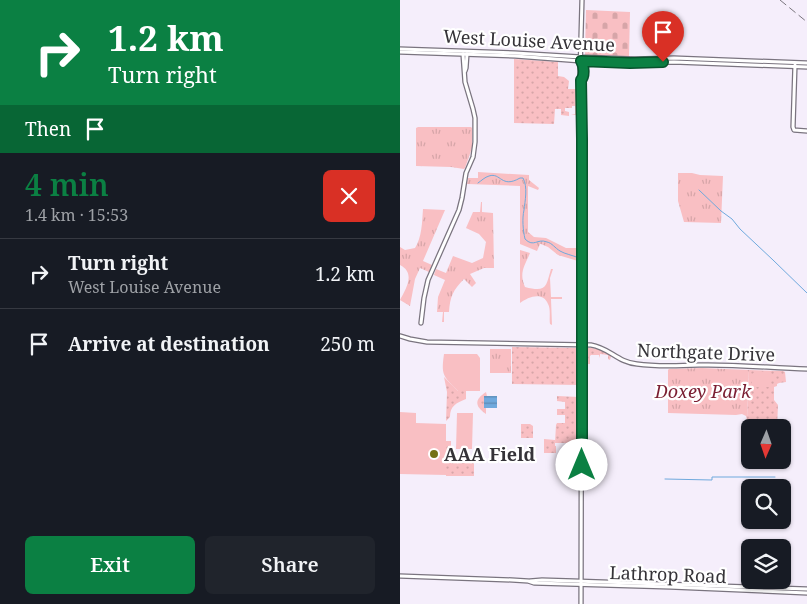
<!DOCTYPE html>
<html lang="en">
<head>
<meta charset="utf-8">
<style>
	:root { --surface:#171b24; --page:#20242c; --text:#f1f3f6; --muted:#9ea1a6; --line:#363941; --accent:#0b8043 }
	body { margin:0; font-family:"Noto Serif",serif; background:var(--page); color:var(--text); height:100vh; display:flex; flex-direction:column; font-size:19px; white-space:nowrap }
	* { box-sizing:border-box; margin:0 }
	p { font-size:16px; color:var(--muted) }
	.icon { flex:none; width:28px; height:28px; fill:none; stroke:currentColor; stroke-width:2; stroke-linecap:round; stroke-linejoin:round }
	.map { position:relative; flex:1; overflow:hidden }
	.drawer { display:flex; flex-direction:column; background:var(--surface); width:400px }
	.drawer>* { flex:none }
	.guide { background:#0b8043; color:#fff; overflow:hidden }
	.needle { width:32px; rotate:182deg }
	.tools { position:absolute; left:341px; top:419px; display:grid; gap:10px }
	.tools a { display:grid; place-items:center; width:50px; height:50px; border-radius:8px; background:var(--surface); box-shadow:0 1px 4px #0004; font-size:25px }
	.pin { position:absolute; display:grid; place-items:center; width:42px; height:42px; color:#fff; margin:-51px -21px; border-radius:50% 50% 50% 0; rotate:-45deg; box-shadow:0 0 5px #0007 }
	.pin .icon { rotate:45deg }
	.me { position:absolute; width:55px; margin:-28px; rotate:0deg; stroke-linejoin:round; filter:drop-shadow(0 0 4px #0008) }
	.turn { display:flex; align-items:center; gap:18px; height:105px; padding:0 25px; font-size:22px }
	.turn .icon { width:65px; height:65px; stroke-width:2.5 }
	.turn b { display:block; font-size:35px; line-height:42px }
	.then { display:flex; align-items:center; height:48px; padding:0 25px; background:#0003; gap:10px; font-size:19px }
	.round { display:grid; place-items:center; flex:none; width:52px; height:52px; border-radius:8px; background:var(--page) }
	.headline { display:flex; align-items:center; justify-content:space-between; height:85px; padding:0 25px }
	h1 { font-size:30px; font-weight:600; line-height:38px; color:var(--accent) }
	.action { display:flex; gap:10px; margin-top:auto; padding:10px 25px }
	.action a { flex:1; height:58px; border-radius:8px; background:var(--accent); color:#fff; font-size:20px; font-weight:600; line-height:58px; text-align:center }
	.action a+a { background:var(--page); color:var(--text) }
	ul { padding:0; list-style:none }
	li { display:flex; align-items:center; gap:15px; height:70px; padding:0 25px; border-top:1px solid var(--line) }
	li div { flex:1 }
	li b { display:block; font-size:19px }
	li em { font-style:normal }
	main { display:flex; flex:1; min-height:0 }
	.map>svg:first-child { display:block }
	.grass { fill:url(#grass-dots) }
	.cemetery { fill:url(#cemetery-stones) }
	.park { fill:url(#park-tufts) }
	.pitch { fill:#f9bfc3 }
	.water { fill:url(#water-rules) }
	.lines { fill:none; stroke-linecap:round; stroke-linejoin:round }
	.stream { stroke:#6fa9dd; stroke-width:1 }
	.secondary-casing { stroke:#7a747f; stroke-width:5.5 }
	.secondary { stroke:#fff; stroke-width:3 }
	.rail { stroke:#79757d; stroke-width:1; stroke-dasharray:8 4; stroke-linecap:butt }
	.route-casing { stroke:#07532c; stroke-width:12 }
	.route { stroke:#0b8043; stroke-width:9 }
	.poi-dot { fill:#747114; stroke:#fff; stroke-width:2 }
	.labels { text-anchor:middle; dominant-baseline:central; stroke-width:4.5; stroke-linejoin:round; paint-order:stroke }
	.street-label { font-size:18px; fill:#353338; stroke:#fff }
	.park-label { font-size:18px; font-style:italic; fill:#7b1e32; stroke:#fff }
	.poi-label { font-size:18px; font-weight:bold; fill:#353338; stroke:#fff; text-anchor:start }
</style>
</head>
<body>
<main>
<section class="drawer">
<div class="guide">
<div class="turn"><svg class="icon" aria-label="right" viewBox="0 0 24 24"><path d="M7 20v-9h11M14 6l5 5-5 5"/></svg><div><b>1.2 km</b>Turn right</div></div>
<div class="then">Then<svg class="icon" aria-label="arrive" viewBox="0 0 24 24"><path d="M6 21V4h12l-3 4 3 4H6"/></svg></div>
</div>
<div class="headline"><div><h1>4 min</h1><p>1.4 km · 15:53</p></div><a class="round" style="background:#d93025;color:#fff"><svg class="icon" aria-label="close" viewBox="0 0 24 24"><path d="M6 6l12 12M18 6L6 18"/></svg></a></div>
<ul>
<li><svg class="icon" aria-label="right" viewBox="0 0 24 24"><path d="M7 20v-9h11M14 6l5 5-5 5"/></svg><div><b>Turn right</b><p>West Louise Avenue</p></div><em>1.2 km</em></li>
<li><svg class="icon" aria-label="arrive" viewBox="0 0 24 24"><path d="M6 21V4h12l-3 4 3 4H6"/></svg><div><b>Arrive at destination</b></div><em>250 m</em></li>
</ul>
<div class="action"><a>Exit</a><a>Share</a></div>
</section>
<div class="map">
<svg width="407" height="604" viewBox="0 0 407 604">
	<defs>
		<pattern id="grass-dots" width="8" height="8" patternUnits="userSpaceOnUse" patternTransform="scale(1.25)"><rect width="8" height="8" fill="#f9bfc3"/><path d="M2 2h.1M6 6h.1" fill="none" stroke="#d6a5a8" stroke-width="1.8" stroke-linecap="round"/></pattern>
		<pattern id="cemetery-stones" width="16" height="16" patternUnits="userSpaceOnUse" patternTransform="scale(1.25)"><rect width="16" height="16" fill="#f9bfc3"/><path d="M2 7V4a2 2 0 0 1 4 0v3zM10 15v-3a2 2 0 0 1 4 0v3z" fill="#d6a5a8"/></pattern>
		<pattern id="park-tufts" width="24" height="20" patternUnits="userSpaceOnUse" patternTransform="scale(1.25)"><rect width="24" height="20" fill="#f9bfc3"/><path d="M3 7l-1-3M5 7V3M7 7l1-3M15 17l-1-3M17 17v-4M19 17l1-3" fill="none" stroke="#d6a5a8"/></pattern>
		<pattern id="water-rules" width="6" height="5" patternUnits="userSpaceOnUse" patternTransform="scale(1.25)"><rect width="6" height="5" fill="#6fa9dd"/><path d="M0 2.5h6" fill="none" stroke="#5c8ab4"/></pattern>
	</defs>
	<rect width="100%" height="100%" fill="#f5eefb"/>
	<g class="grass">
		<path d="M114 59 158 62V76L164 77 169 81 168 89H177L178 115H171L175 114V106H172V108H165V111L169 112V116L161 115V109H155L154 124 114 123Z"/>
		<path d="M112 347 179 348V385L112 384Z"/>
		<path d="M188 348C197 348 205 350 211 356L210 360 208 359V355L200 354V358L199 355H191L190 356V364H186L187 350Z"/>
		<path d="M349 370 383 371 385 372 386 382 379 383 377 384V386L374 387V400L378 405 377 427 350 428V443H346Z"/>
		<path d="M44 377 58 391H66V399C56 403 50 406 50 417L46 421 47 392Z"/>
		<path d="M86 392 87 396H84V408H86V414C75 406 74 400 86 392Z"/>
		<path d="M157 396 179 397 178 443H155L156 425 157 423H165V415H157V409H165V402L157 401Z"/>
		<path d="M121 424H130L133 426V438H121Z"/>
		<path d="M144 439 155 440V446H156V453H144Z"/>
		<path d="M46 441H51V452L57 459C64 462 69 461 74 457V476H46Z"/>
	</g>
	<path class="cemetery" d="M186 10 230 12 229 56 185 55Z"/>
	<g class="park">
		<path d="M18 127H71L72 128V148L65 168 64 169 51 167 16 166V128Z"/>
		<path d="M78 172 129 175V180L139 188 138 190 128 186V232L134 237 146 238 166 248H178V261L158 255 148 247 141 244H140L137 251 120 244V186L67 184 68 178H78Z"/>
		<path d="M278 173H292L300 175 323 176 321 223 284 222 278 201Z"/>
		<path d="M81 202H82V212L93 213 94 268H84L70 274 76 283 72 287 64 279C53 290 50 297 49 312H44V322H42L43 312H37L38 297 45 280 34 275 36 269 46 273 53 256 72 263 83 258 86 242 79 234 66 228 73 212H80Z"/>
		<path d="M23 209 45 210 23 261 32 265 29 272 20 268 15 279 10 306 0 300C6 289 16 273 0 265V247L5 250 15 248C22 237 22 222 23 209Z"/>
		<path d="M120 250 130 253C124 267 119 273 125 287 147 293 146 286 151 269H153L150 278 151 297H162V299H151L152 325 150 324C149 319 151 309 148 304 143 291 128 297 120 303Z"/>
		<rect x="90" y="349" width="21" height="24"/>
		<path d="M302 368 349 370 347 420 346 416 342 414 336 415 268 413V370L269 369Z"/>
	</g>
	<g class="pitch">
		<path d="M44 354H77L80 358V391H58C43 376 41 375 44 354Z"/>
		<path d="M355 372H369V387H352V374Z"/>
		<path d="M0 412 16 413V423L46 424V475L0 474Z"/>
		<path d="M57 413H73L72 449H56Z"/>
	</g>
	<rect class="water" x="84" y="396" width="13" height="12"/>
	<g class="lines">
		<g class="stream">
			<path d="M78 183C81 181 85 177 89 176 101 172 101 189 120 178H123C128 187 125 201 124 210 122 219 123 230 125 239 134 248 137 238 147 242 152 243 155 248 160 251 165 254 172 255 179 258"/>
			<path d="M299 190 321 211 332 219 340 229 373 260 407 293"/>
			<path d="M265 479 312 480V477H375"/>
		</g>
		<g class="secondary-casing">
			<g id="secondary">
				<path d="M0 49 115 53 181 57 235 59 274 58 407 63"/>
				<path d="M0 52 115 56 181 61 230 63 274 62 407 67"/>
				<path d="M395 65 393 127 394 130 407 131"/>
				<path d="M65 71 66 68 67 54"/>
				<path d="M181 80C184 76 184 66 181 62"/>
				<path d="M21 323 24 298 28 280 59 210 62 198 66 173 73 157 75 142V118L73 109 65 82 63 54"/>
				<path d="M0 336 10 339 27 342 191 345C210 348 217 362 237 364 257 367 278 366 299 365 335 364 371 368 407 369"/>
				<path d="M0 576 112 580 128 581 134 583 270 587 407 593"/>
				<path d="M130 581 142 580 174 581 407 589"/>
				<path d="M181 604 182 139 180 73 182 0"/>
			</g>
		</g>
		<use href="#secondary" class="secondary"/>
		<path class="rail" d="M380 0 407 22"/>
	</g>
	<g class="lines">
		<g class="route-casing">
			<path id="route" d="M182 465V139L181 80C185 76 184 66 181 61L230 63 263 62"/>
		</g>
		<use href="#route" class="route"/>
	</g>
	<circle class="poi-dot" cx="34" cy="454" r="5"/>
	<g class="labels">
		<g class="street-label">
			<text transform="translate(129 40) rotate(3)">West Louise Avenue</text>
			<text transform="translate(306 352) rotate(2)">Northgate Drive</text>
			<text transform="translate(268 574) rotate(2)">Lathrop Road</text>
		</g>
		<g class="park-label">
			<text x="303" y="391">Doxey Park</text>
		</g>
		<g class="poi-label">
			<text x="44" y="454">AAA Field</text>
		</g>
	</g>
</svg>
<div class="tools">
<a><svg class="needle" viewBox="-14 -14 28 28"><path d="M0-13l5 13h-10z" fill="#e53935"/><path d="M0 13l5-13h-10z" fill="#9ea1a6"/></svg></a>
<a><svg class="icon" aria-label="search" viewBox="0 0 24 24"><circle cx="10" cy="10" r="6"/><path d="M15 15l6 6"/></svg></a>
<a><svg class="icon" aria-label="layers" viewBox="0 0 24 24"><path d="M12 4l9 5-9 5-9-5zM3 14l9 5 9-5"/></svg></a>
</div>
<div class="pin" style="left:263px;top:62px;background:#d93025"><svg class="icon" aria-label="arrive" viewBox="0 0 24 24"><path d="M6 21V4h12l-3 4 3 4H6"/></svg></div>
<svg class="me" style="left:182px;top:465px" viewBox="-20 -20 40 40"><circle r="19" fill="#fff"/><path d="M0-13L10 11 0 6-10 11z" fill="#0b8043"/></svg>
</div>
</main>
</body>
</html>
